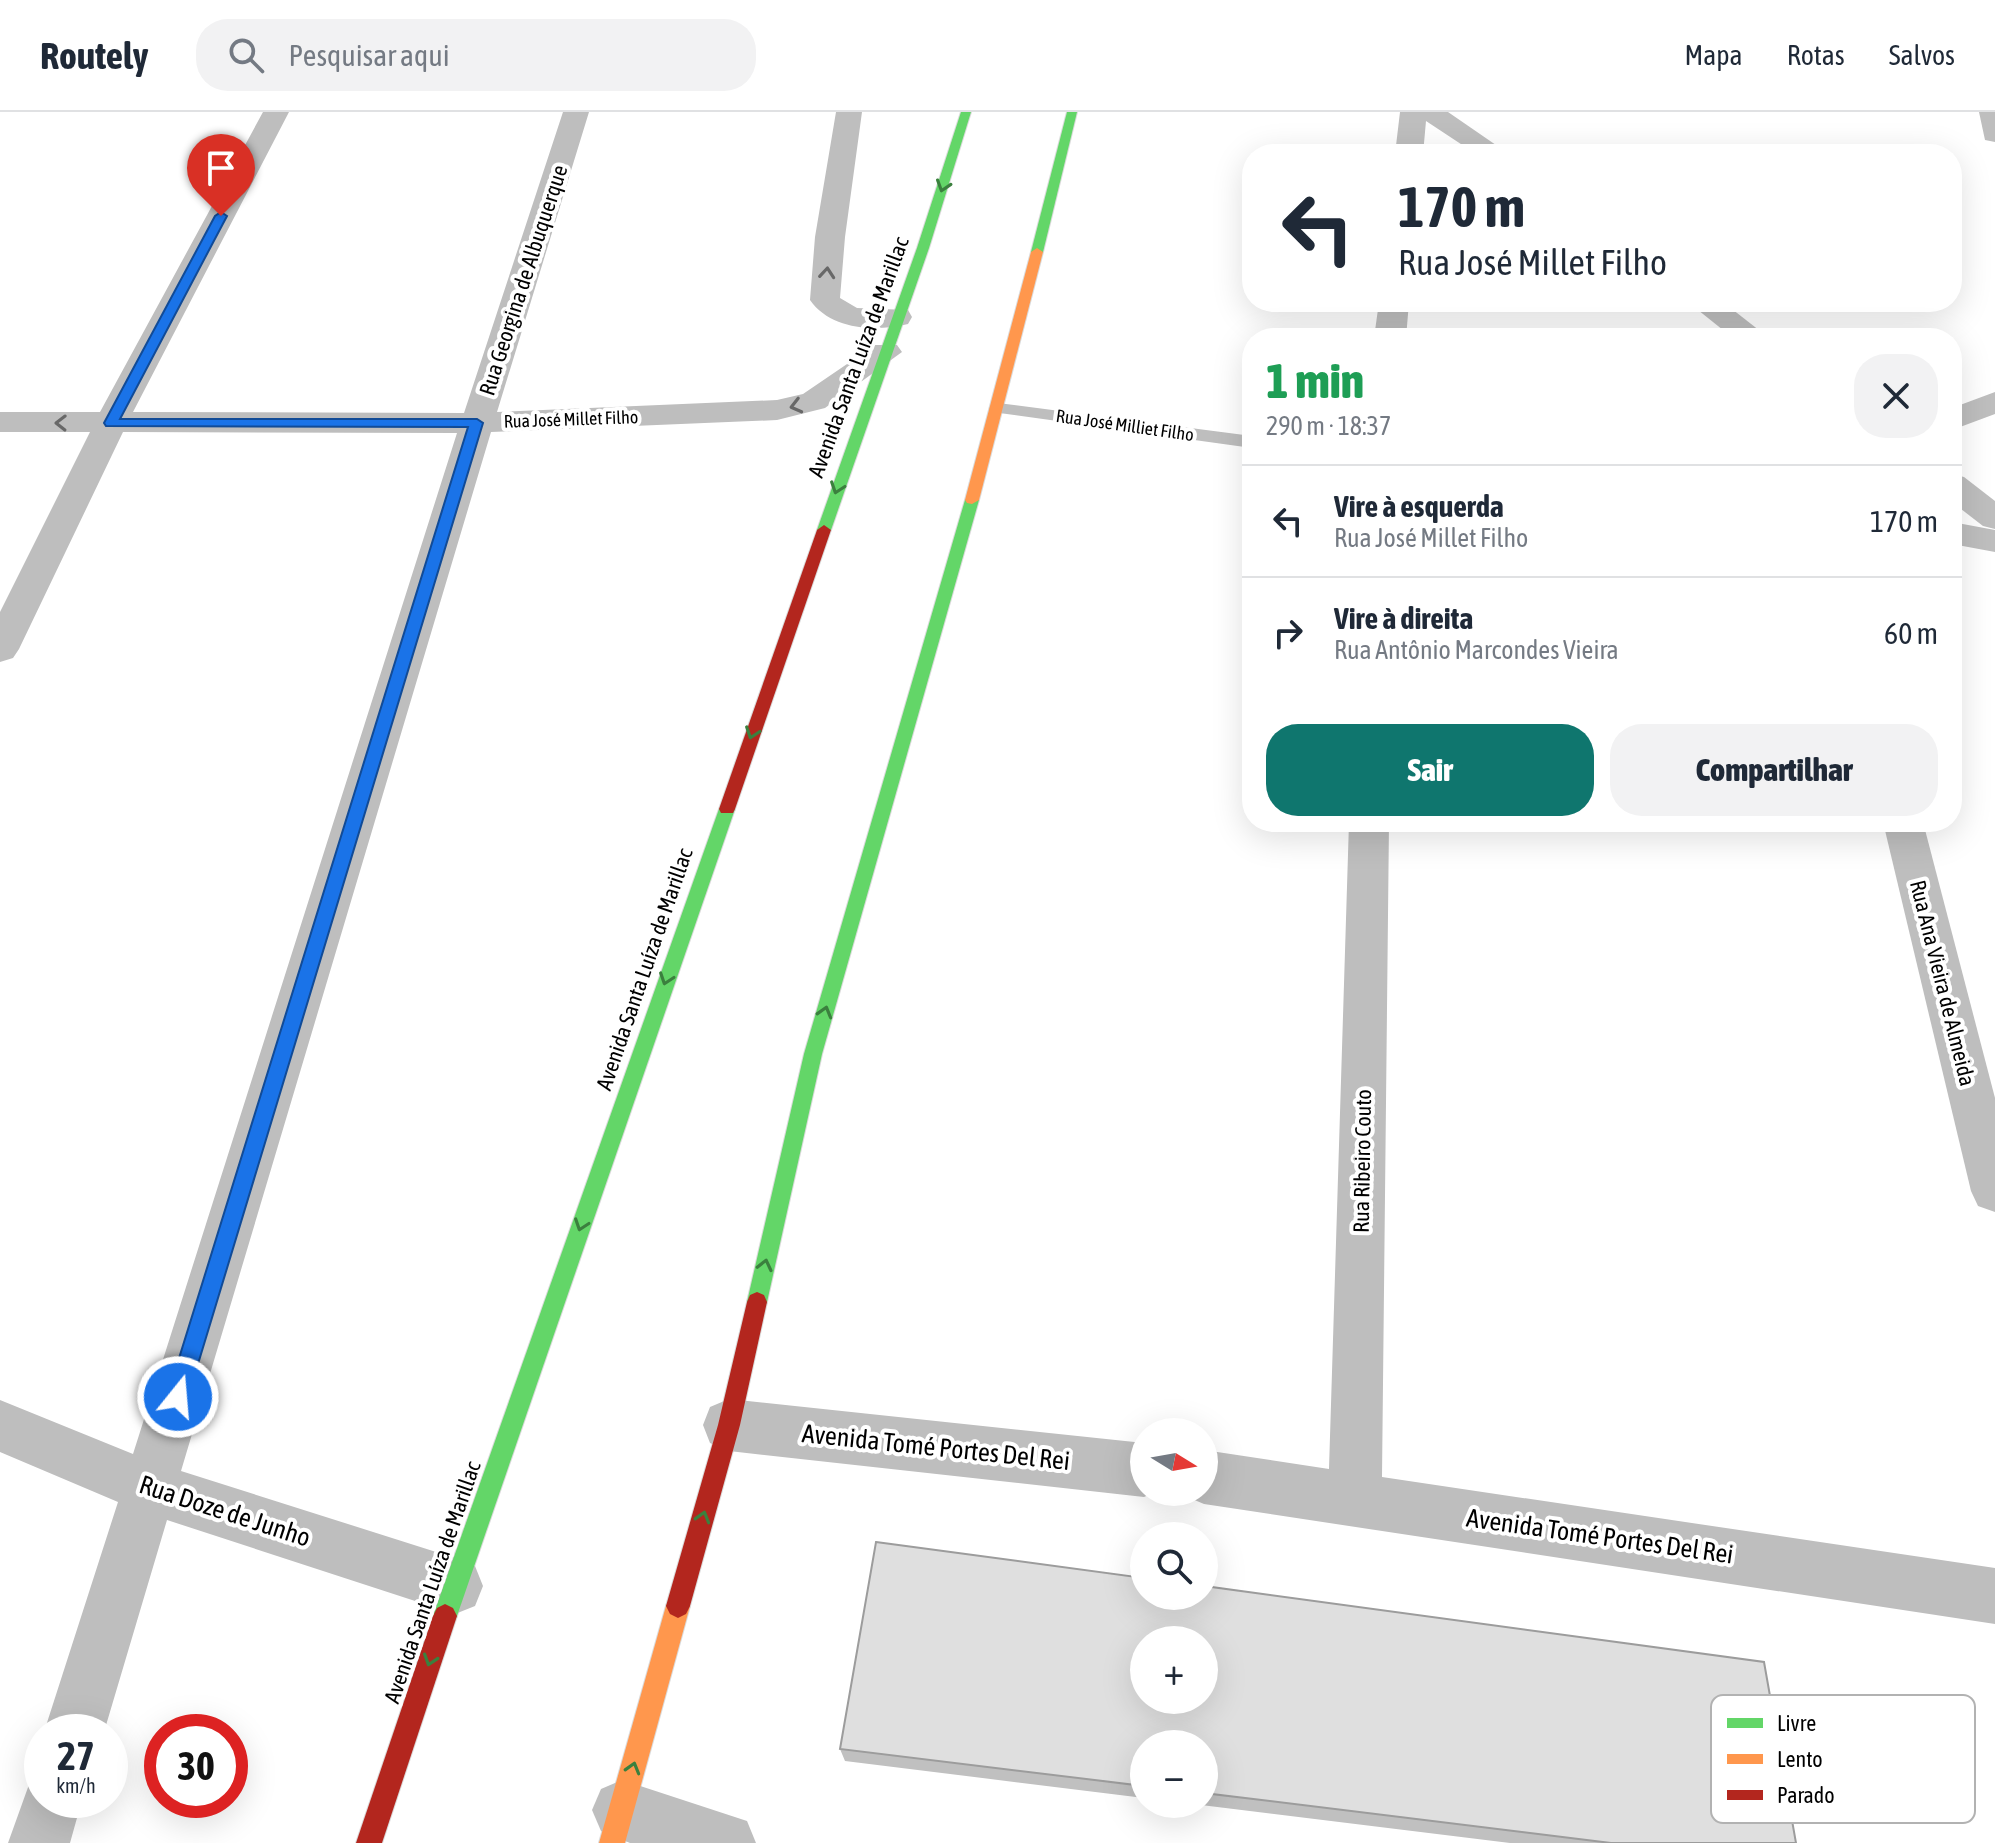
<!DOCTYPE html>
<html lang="pt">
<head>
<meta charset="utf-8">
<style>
	:root { --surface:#fff; --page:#f2f2f3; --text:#1f2937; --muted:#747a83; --line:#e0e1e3; --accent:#0f766e }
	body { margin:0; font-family:"Asap Condensed",sans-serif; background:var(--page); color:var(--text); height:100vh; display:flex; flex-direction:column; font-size:30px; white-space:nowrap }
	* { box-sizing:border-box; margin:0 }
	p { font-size:26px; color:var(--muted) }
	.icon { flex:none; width:44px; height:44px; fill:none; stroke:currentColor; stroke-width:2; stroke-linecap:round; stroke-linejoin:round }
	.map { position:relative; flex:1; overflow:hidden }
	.details { position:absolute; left:1242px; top:216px; width:720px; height:504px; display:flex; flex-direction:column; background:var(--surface); border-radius:32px; box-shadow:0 8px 32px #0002 }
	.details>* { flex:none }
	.banner { position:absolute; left:1242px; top:32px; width:720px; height:168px; border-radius:32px; box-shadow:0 8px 32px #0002; background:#fff; color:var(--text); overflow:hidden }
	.needle { width:52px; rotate:101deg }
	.controls { position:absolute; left:1130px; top:1306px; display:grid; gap:16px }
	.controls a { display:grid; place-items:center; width:88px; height:88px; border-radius:50%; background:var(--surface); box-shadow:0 8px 32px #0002; font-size:40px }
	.speed { position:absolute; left:24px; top:1602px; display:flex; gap:16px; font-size:40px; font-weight:700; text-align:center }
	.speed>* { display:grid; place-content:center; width:104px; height:104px; border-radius:50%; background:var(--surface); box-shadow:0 8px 32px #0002; line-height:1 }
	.speed small { font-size:20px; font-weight:400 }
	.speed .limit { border:12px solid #d22; background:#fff; color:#111 }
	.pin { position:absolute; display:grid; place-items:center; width:68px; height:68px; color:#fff; margin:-82px -34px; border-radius:50% 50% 50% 0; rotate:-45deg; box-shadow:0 0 8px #0007 }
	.pin .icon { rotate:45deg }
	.me { position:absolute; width:88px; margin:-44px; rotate:17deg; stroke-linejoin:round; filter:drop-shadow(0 0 6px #0008) }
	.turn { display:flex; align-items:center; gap:28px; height:168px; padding:0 24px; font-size:36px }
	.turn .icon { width:104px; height:104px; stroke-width:2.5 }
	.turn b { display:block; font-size:56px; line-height:68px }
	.round { display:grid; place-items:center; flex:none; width:84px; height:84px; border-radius:32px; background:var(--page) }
	.headline { display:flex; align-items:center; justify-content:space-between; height:136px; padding:0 24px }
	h1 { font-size:48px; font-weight:800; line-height:60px; color:#1e9e55 }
	.action { display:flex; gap:16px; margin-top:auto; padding:16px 24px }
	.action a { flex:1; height:92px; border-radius:32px; background:var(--accent); color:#fff; font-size:32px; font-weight:800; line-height:92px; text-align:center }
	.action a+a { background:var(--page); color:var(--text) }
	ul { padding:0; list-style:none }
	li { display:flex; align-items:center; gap:24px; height:112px; padding:0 24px; border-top:2px solid var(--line) }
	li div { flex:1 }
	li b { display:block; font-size:30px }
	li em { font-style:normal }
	header { display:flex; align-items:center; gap:48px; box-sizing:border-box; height:112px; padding:0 40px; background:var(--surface); border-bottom:2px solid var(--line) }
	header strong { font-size:38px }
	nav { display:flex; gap:44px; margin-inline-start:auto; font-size:28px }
	.search { width:560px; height:72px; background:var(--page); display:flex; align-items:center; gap:20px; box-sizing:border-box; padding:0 28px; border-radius:32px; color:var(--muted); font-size:30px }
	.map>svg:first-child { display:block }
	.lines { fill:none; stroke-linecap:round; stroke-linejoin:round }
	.fast-casing { stroke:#dbdbdb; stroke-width:2 }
	.slow-casing { stroke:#dbdbdb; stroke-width:2 }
	.jam-casing { stroke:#dbdbdb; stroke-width:2 }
	.lane { fill:#bebebe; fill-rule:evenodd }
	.street { fill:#bebebe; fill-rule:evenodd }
	.fast { fill:#63d668; fill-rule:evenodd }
	.slow { fill:#ff974d; fill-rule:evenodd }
	.jam { fill:#b3261e; fill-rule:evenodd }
	.wall { fill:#c0c0c0; fill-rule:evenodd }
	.building { fill:#dfdfdf; stroke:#9c9c9c; stroke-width:2; fill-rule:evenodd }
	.oneway { stroke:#3b803e }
	.oneway2 { stroke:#686868 }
	.route { fill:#1a73e8; stroke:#114b97; stroke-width:2 }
	.labels { text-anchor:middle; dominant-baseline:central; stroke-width:8; stroke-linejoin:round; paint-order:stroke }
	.far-street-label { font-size:18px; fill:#000; stroke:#fff }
	.street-label { font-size:22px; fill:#000; stroke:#fff }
	.near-street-label { font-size:26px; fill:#000; stroke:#fff }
	.key { fill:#fff; stroke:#b2b2b2; stroke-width:2 }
	.key-label { font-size:22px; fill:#000 }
</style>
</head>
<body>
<header>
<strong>Routely</strong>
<div class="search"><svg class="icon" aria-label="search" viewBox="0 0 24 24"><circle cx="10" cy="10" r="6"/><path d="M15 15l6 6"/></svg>Pesquisar aqui</div>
<nav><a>Mapa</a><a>Rotas</a><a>Salvos</a></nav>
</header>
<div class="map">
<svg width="1995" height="1731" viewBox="0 0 1995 1731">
	<rect width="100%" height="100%" fill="#fff"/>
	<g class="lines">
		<g class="fast-casing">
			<g id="fast">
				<path d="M961 0H971L929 136 831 418 824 423 819 421 817 418 917 136Z"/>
				<path d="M1067 0H1077L1043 140 1037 144 1031 140Z"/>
				<path d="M972 384 979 388 822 942 767 1190 764 1197 757 1200 750 1197 747 1190 804 942 965 388Z"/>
				<path d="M727 691 735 697 457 1504 453 1512 445 1516 437 1512 433 1504 719 697Z"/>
			</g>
		</g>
		<g class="slow-casing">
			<g id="slow">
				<path d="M1037 136 1043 140 979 388 972 392 967 391 965 388 1031 140Z"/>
				<path d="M678 1482 686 1486 690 1494 625 1731H599L666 1494 670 1486Z"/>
			</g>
		</g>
		<g class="jam-casing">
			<g id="jam">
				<path d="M824 413 831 418 735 697 733 701H721L719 697 817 418Z"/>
				<path d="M757 1180 764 1183 767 1190 740 1313 690 1494 686 1502 678 1506 670 1502 666 1494 718 1313 747 1190 750 1183Z"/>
				<path d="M445 1492 453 1496 457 1504 382 1731H356L433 1504 437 1496Z"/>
			</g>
		</g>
		<path class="lane" d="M998 291 1252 324V336L992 300 989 296Z"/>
		<g class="street">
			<path d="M263 0H289L133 300 464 301 563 0H589L497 300 777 288 803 282 875 233H897L902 240 825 296 777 308 491 320 181 1359 455 1446 475 1454 483 1474 475 1494 455 1502 167 1408 104 1620H44L118 1390 0 1340V1288L133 1342 457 321 123 320 19 537 13 546 0 550V500L90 320H0V300H100Z"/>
			<path d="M836 0H862L845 125 840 186 857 196 908 198 912 205 908 212C875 220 831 218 810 188L815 125Z"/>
			<path d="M1400 0H1448L1509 42H1476L1426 9 1423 42H1395Z"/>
			<path d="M1979 0H1995V30L1985 28Z"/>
			<path d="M1379 190H1409L1406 226H1374Z"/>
			<path d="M1688 190H1723L1769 226H1733Z"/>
			<path d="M1995 280V302L1952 318V296Z"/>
			<path d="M1952 362 1964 365 1995 389V417L1983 414 1952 390Z"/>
			<path d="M1952 410 1995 418V440L1952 432Z"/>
			<path d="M1349 710H1389L1382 1365 1995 1456V1512L1204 1392 1185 1384 1183 1380H1204V1338L1329 1357Z"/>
			<path d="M1883 710H1923L1995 986V1100L1978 1094 1971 1079Z"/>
			<path d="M729 1287 1144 1331V1380H1155L1144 1385 729 1339 710 1331 703 1313 710 1295Z"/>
			<path d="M42 1662V1688H82L70 1731H8L31 1667Z"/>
			<path d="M622 1668 747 1709 756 1731H630L601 1719 592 1698 601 1677Z"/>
		</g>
		<use href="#fast" class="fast"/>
		<use href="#slow" class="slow"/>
		<use href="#jam" class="jam"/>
	</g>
	<path class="wall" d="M876 1430 1144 1466V1484H1204V1474L1764 1550 1796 1731H1510L1193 1692H1204V1632H1144V1686L845 1649 840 1637ZM1144 1528H1204V1588H1144Z"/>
	<path class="building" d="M876 1430 1144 1466V1484H1204V1474L1764 1550 1796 1731H1611L1204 1681V1632H1144V1674L840 1637ZM1144 1528H1204V1588H1144Z"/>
	<defs><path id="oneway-chevron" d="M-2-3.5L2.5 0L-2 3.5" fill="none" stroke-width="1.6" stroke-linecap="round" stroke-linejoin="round" transform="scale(2)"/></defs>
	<g class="oneway">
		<use href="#oneway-chevron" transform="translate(943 74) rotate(108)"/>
		<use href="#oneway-chevron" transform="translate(837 376) rotate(109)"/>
		<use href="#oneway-chevron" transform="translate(752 621) rotate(109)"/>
		<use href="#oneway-chevron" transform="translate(666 867) rotate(109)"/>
		<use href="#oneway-chevron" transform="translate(825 900) rotate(-74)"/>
		<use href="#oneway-chevron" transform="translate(581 1113) rotate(109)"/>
		<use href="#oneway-chevron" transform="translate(765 1153) rotate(-77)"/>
		<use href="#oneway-chevron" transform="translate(703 1405) rotate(-74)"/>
		<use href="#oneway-chevron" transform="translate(430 1548) rotate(108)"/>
		<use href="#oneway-chevron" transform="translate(633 1656) rotate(-74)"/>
	</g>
	<g class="oneway2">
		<use href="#oneway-chevron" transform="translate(827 161) rotate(-85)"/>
		<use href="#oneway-chevron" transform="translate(796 294) rotate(166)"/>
		<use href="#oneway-chevron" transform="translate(61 311) rotate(-179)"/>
	</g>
	<path class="route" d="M221 100 227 104 120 307H477L483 311 188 1285 185 1292 178 1295 170 1292 167 1285 468 315 106 314 104 311 215 104Z"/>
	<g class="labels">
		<g class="far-street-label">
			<text transform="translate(571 307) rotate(-2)">Rua José Millet Filho</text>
			<text transform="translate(1125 313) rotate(8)">Rua José Milliet Filho</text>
		</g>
		<g class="street-label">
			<text transform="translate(523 168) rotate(-72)">Rua Georgina de Albuquerque</text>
			<text transform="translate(858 245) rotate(-70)">Avenida Santa Luíza de Marillac</text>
			<text transform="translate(644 857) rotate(-71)">Avenida Santa Luíza de Marillac</text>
			<text transform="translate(1943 871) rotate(76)">Rua Ana Vieira de Almeida</text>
			<text transform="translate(1362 1049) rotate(-89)">Rua Ribeiro Couto</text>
			<text transform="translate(432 1470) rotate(-71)">Avenida Santa Luíza de Marillac</text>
		</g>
		<g class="near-street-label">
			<text transform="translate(936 1335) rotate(6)">Avenida Tomé Portes Del Rei</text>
			<text transform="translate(225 1399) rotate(18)">Rua Doze de Junho</text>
			<text transform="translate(1600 1424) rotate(8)">Avenida Tomé Portes Del Rei</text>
		</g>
	</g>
	<rect x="1711" y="1583" width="264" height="128" rx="12" class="key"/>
	<rect x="1727" y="1606" width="36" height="10" fill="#63d668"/>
	<rect x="1727" y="1642" width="36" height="10" fill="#ff974d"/>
	<rect x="1727" y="1678" width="36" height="10" fill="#b3261e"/>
	<g class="key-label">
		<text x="1777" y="1619">Livre</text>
		<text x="1777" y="1655">Lento</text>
		<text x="1777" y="1691">Parado</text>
	</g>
</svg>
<div class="controls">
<a><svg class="needle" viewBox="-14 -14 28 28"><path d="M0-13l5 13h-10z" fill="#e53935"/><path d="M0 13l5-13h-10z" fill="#747a83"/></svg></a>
<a><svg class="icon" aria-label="search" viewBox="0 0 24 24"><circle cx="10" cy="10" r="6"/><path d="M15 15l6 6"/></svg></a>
<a>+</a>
<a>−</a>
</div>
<div class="speed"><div>27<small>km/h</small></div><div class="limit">30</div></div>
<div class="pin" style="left:221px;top:104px;background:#d93025"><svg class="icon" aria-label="arrive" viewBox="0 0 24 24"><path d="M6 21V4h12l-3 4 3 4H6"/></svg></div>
<svg class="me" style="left:178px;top:1285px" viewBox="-20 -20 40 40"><circle r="17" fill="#1a73e8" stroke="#fff" stroke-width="3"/><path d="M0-11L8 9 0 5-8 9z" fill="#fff"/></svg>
<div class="banner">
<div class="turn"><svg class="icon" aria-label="left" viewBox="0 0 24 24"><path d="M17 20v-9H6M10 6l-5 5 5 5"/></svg><div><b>170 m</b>Rua José Millet Filho</div></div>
</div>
<section class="details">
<div class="headline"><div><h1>1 min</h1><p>290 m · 18:37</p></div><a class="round"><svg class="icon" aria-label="close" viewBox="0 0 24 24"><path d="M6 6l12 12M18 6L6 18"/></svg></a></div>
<ul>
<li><svg class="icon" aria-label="left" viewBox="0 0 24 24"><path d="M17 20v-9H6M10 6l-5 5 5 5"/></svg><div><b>Vire à esquerda</b><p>Rua José Millet Filho</p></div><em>170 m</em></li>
<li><svg class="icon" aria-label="right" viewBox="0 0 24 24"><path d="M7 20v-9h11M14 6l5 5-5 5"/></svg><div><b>Vire à direita</b><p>Rua Antônio Marcondes Vieira</p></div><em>60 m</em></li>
</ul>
<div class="action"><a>Sair</a><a>Compartilhar</a></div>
</section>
</div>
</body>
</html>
